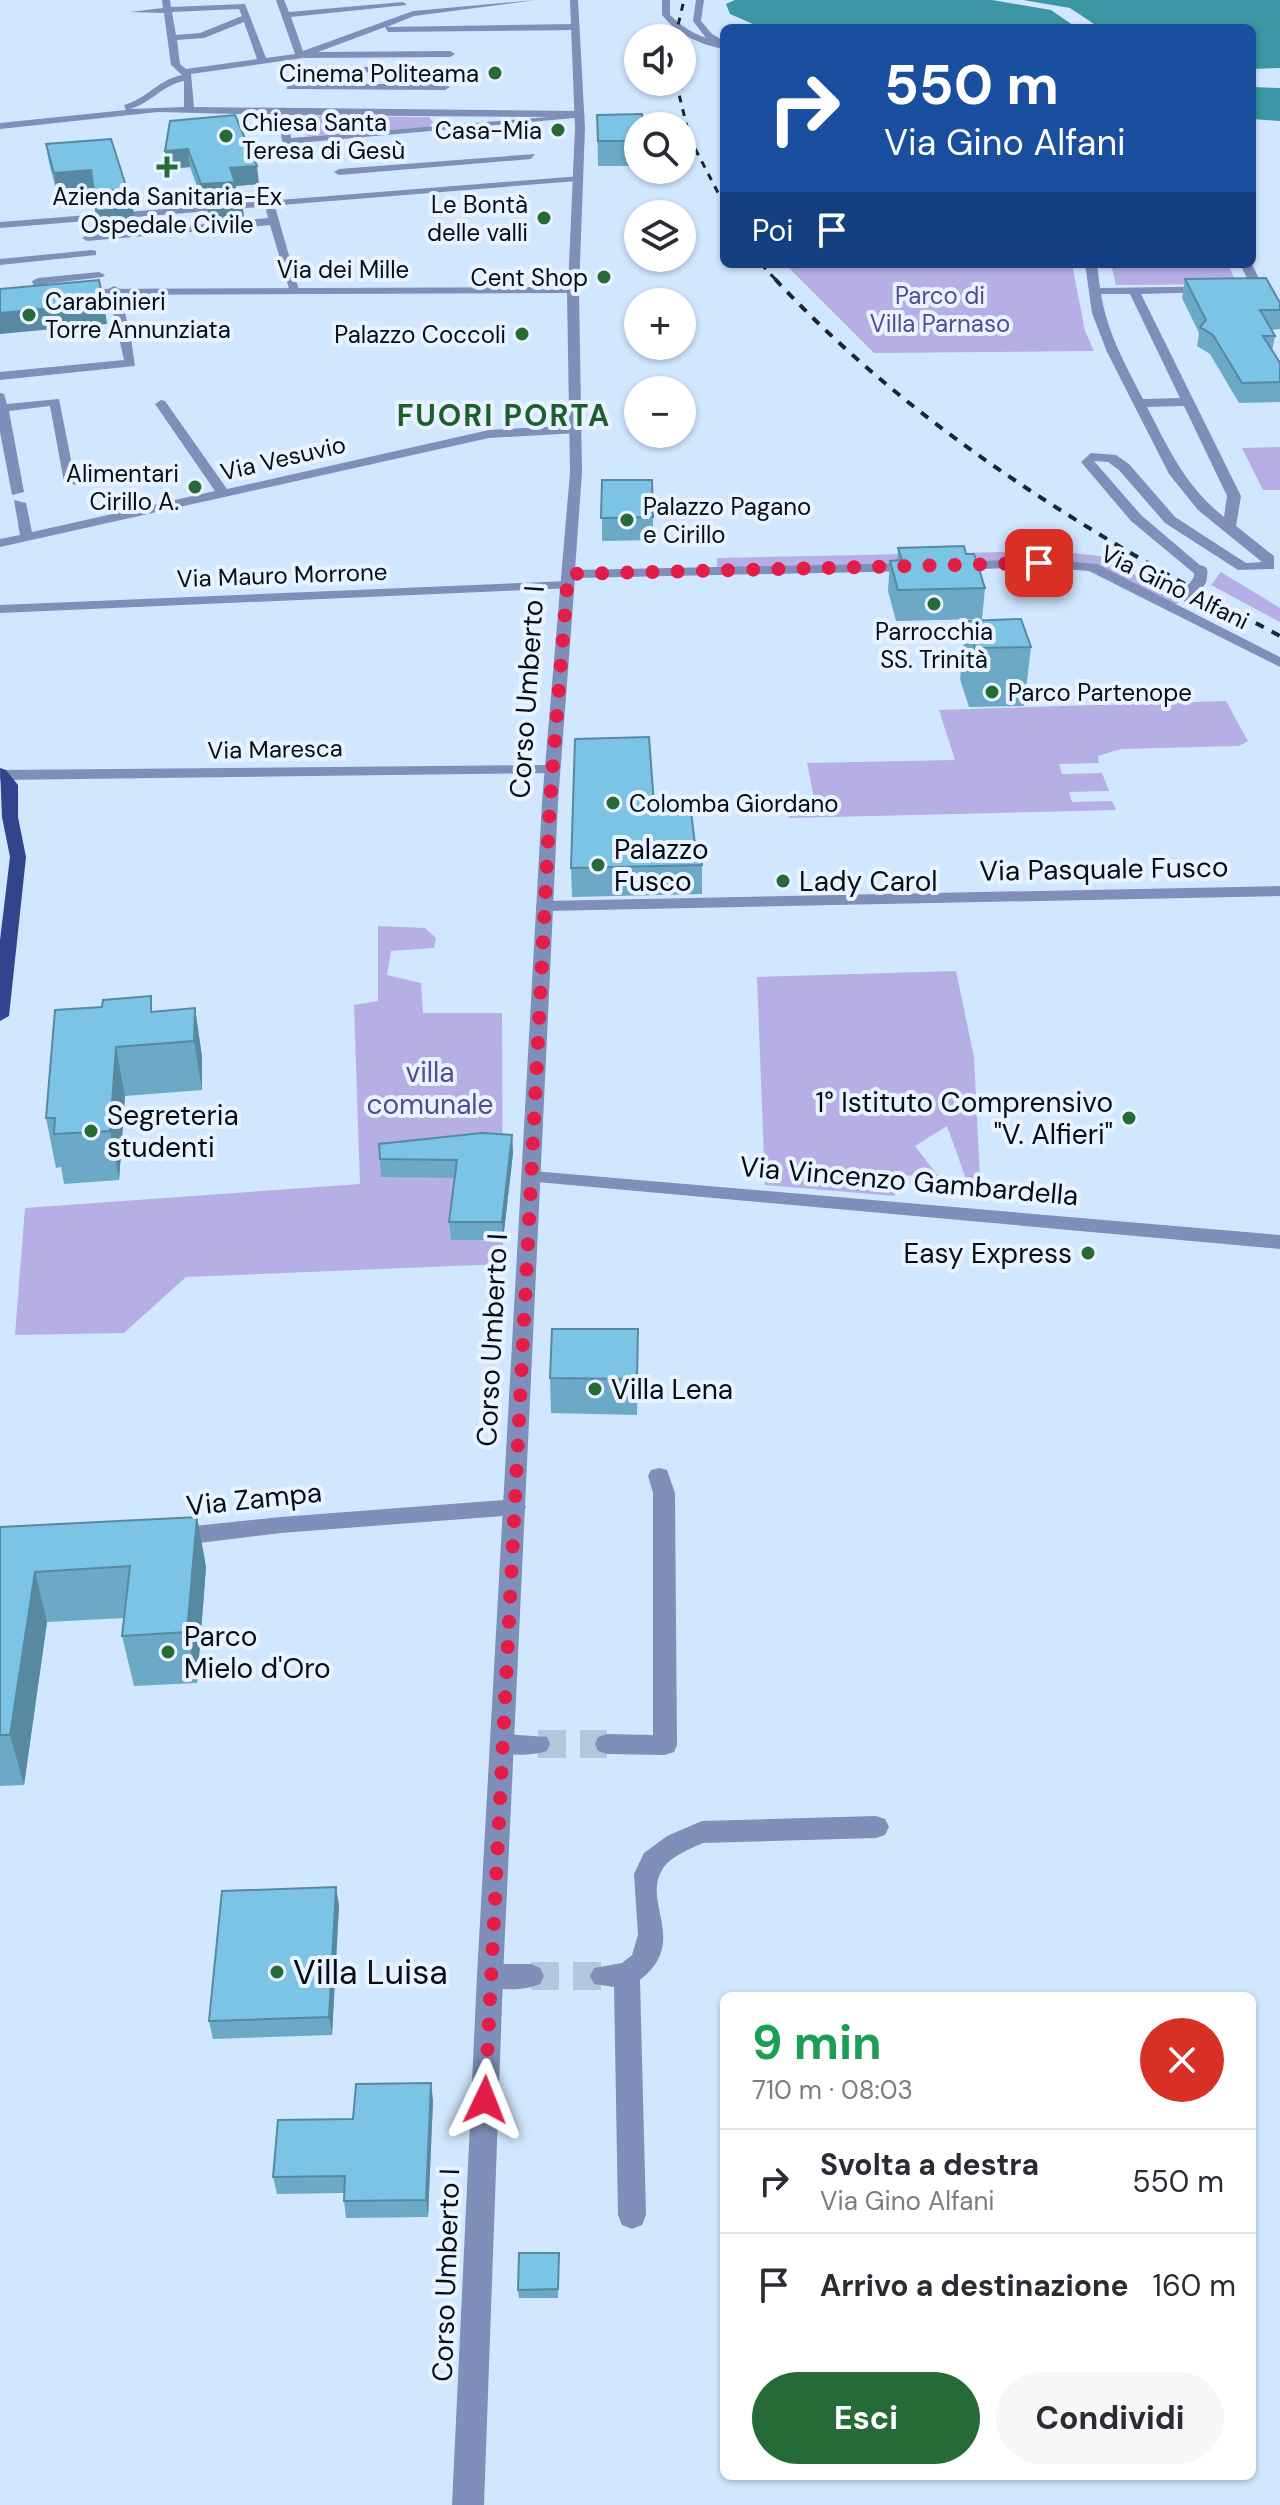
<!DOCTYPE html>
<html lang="it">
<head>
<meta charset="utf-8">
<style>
	:root { --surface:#fff; --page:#f7f7f7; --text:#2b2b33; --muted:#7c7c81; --line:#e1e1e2; --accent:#266b37 }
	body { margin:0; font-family:"DM Sans",sans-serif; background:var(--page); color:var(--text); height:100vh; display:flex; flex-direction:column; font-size:30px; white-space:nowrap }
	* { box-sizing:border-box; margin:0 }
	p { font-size:26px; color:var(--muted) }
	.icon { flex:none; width:44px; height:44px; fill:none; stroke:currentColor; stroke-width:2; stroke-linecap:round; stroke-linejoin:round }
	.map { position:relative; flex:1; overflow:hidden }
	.drawer { position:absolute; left:720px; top:1992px; width:536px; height:488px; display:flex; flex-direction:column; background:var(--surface); border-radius:12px; box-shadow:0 2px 6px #0004 }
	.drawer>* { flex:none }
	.top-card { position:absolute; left:720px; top:24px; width:536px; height:244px; border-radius:12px; box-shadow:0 2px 6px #0004; background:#1a4fa0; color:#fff; overflow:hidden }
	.tools { position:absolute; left:624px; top:24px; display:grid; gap:16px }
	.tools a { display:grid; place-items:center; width:72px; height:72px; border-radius:50%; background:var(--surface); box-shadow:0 2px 6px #0004; font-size:40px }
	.pin { position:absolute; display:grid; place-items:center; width:68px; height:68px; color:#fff; margin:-34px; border-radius:16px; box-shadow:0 4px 12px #0006 }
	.me { position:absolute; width:88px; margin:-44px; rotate:2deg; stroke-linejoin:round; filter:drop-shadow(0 0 6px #0008) }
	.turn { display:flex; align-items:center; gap:28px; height:168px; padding:0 32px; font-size:36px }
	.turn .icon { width:104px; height:104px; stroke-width:2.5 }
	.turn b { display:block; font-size:56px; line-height:68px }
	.then { display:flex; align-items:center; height:76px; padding:0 32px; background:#0003; gap:16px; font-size:30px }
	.round { display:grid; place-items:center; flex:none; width:84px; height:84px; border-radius:42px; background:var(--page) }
	.headline { display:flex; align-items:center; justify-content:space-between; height:136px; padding:0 32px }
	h1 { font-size:48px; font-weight:700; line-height:60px; color:#1e9e55 }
	.action { display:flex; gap:16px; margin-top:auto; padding:16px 32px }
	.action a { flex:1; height:92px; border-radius:48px; background:var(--accent); color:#fff; font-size:32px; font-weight:700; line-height:92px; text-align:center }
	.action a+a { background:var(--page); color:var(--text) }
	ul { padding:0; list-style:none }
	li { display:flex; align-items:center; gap:24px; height:104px; padding:0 32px; border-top:2px solid var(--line) }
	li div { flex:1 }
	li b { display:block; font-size:30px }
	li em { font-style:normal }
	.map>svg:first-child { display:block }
	.green { fill:#b5afe6 }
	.water { fill:#3c96a3 }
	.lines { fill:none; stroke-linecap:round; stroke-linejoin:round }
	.minor-tunnel { stroke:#b2c6dc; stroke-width:28; stroke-dasharray:28 14; stroke-linecap:butt }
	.minor { fill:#7f8fb9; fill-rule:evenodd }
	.tertiary { fill:#7f8fb9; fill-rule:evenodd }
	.primary { fill:#30458e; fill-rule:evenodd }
	.rail-far1 { stroke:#1c2531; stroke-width:3; stroke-dasharray:7 7; stroke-linecap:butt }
	.rail { stroke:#1c2531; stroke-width:4; stroke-dasharray:9 9; stroke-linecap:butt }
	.tertiary-bridge { stroke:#7f8fb9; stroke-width:13 }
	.wall { fill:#6ba9c6 }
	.shaded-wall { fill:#5789a1 }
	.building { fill:#7cc4e6; stroke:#5789a1; stroke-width:2 }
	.route { stroke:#e11d48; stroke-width:14; stroke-dasharray:0 25.2 }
	.poi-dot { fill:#266b37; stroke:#e8f3ff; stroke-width:3 }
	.labels { text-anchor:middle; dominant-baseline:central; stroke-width:8; stroke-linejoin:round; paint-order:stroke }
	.far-poi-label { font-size:24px; fill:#050d17; stroke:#e8f3ff; text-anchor:end }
	.far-street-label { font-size:24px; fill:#050d17; stroke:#e8f3ff }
	.far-park-label { font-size:24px; fill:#564a93; stroke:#e8f3ff }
	.street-label { font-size:28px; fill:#050d17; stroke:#e8f3ff }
	.poi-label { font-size:28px; fill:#050d17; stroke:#e8f3ff; text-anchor:start }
	.park-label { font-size:28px; fill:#564a93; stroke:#e8f3ff }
	.far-district-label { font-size:30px; font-weight:bold; letter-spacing:2px; fill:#1e5e2e; stroke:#e8f3ff }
	.near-poi-label { font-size:34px; fill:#050d17; stroke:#e8f3ff; text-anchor:start }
</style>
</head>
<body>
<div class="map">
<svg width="1280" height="2505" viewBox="0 0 1280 2505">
	<rect width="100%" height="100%" fill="#d1e7ff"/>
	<g class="green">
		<path d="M305 116 429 117 433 122 429 127 308 136 301 132 298 118Z"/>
		<path d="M785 264H1072L1085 331 1094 351 874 353Z"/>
		<path d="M1111 264H1228L1237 284 1116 285Z"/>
		<path d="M1280 447V490H1263L1242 448Z"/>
		<path d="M1054 551 1100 556 1182 600 1170 608 1074 564 717 571V558Z"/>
		<path d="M1221 572 1280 608V622L1211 585Z"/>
		<path d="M1226 701 1248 741 1239 746 1121 749 1098 756 1099 763 1059 764 1062 774 1102 773 1109 791 1069 792 1072 802 1112 801 1116 810 789 818 786 804 815 803 807 763 955 760 939 710Z"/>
		<path d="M378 926 425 928 436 938 434 948 391 951 387 975 421 983 423 1013H502L503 1264 186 1277 124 1333 15 1335 25 1208 360 1184 354 1005 378 1001Z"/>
		<path d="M956 971 974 1057 980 1179H966L947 1126 915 1146 939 1177 897 1175 895 1196 765 1185 757 977Z"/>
	</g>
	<g class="water">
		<path d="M735 0H992L1051 10 1077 28H762L730 14 726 4Z"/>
		<path d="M1023 0H1280V68L1252 69V28H1100L1070 8Z"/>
		<path d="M1252 87 1280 88V121L1252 119Z"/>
	</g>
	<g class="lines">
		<g class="minor-tunnel">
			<path d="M538 1744H607"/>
			<path d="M531 1976H603"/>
		</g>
		<g class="minor">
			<path d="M162 0H170L171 7 245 4 266 58 295 54 276 0H284L289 12 403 2 407 5 291 17 303 51 413 11 536 0 414 16 387 27 576 24 580 27 576 30 388 32 385 27 318 52 450 51 455 54 450 57 303 58 191 74 194 107 580 111 585 117 287 144 282 141 278 115 158 112 0 129V123L126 110 124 105C146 99 158 80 182 75L171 65 164 13 130 12 163 8ZM239 9 242 16 200 33 176 35 172 12ZM244 22 257 59 186 69 180 64 177 40 204 38ZM184 81V107L130 109C151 103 163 85 184 81ZM287 115 548 117 291 138Z"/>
			<path d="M662 0H670V15C685 30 703 39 724 43V49C699 44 678 35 662 15Z"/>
			<path d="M293 67H447L452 70 447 73 290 72Z"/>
			<path d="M289 84H445L450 87 445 90 286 89Z"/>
			<path d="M535 154 531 159 339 175 334 172 339 169Z"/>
			<path d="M581 176 577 181 0 228V222Z"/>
			<path d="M271 207 276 210 300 294 290 292 270 225 87 241 82 238 87 235 268 218 266 210Z"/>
			<path d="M92 250 96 251V255L0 265V259Z"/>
			<path d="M99 272 105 275 103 277 45 284 49 295 43 298 37 295 32 281 38 278Z"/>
			<path d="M114 286 120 289 128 326 122 329 116 326 108 289Z"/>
			<path d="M125 334 131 338 135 366 0 380V372L124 360 119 338Z"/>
			<path d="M0 393 4 394 7 404 59 399 76 485 64 482 50 406 9 411 24 492 12 495 0 432Z"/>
			<path d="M161 400 165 401 227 489 489 430 578 425 584 429 578 433 489 438 0 547V539L20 535 14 500 26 503 32 532 215 491 155 404Z"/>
			<path d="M567 581 574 585 572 588 0 613V605Z"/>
			<path d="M551 765 557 767V773L0 780V770Z"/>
			<path d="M1280 886V896L545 911 537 906 545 901Z"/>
			<path d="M533 1171 1280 1235V1249L526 1181 523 1177 526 1173Z"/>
			<path d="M659 1468 667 1470 675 1493 677 1745 674 1752 665 1755 607 1754 598 1751 595 1744 598 1737 607 1734 653 1735V1493L648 1476 651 1470Z"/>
			<path d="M515 1499 523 1501 526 1507 523 1513 515 1515 281 1533 175 1546 167 1543 164 1537 167 1531 175 1528 281 1517Z"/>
			<path d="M503 1734 547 1737 550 1744 547 1751C531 1756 510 1756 494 1751L491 1744 494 1737Z"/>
			<path d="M876 1816 885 1819 889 1827 885 1835 876 1838 703 1843C690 1849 670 1856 662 1870 642 1903 689 1942 640 1980L646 2215 642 2225 632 2229 622 2225 618 2215 614 1987 594 1984 590 1976 594 1968 622 1963 632 1955 638 1935 634 1874 644 1853 667 1836 702 1821Z"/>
			<path d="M490 1964H531L540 1968 544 1976 540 1984C524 1991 497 1991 481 1984L477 1976 481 1968Z"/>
		</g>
		<g class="tertiary">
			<path d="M570 0H578L585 128 579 290 582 472 575 570 916 563 923 567 916 571 575 578 558 802 503 1976 484 2505H452L477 1976 542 802 570 472 567 293 77 295 71 292 77 289 568 287 575 128Z"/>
			<path d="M696 0H704L701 21 712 34 724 41V48L706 38 693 21Z"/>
			<path d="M1085 264H1097L1100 288 1243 286 1249 282 1240 264H1252L1261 283 1249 291 1141 294 1241 496 1236 526 1274 556V569L1238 570 1165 523 1119 470 1108 462 1094 461 1141 515 1208 572 1196 575 1131 521 1081 462 1091 453 1116 455 1129 464 1175 517 1246 563 1262 562 1198 510 1169 474 1107 352 1092 313ZM1101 294H1130L1180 398 1143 399C1126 366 1107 332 1101 294ZM1184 406 1227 496 1224 517C1186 487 1168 448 1147 407Z"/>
			<path d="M1039 559 1097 564 1280 657V667L1089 571 1039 567 952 570 945 566 952 562Z"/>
		</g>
		<path class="primary" d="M0 768 6 770 18 785V817L26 857 9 1016 0 1021V940L10 857 2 817Z"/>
		<g class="rail-far1">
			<path d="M675 38 684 0"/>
			<path d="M676 82 690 139 724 204"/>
			<path d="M761 264 777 281"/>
		</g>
		<path class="rail" d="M775 279C918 433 1096 538 1280 636"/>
		<path class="tertiary-bridge" d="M1188 596 1200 580 1201 572"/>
	</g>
	<g class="wall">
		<path d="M597 115 638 126V166H598Z"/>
		<path d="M170 121 259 184 236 186 244 217 209 221 206 203H203L190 167 167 169 165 151Z"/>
		<path d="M46 144 127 189 129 201 133 208 135 227 99 231 93 190 57 193 49 163Z"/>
		<path d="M1185 279 1280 303V329L1271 330 1275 336 1272 351 1280 363V402L1239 403 1210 354 1197 346 1199 333 1182 298Z"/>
		<path d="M602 480 653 517V540L602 541Z"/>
		<path d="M898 548 966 554 985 588 982 619 896 621 888 591 890 561H897Z"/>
		<path d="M966 621 1031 647 1024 706 969 707 960 679Z"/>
		<path d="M654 805 695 844 702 865V894L572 897 571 868Z"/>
		<path d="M195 1008 202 1057V1090L125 1096 119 1180 64 1184 61 1167 56 1168 46 1118 55 1010 154 1011Z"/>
		<path d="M512 1135 513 1153 503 1240H451L449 1222 455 1178 381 1177 379 1144Z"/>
		<path d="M638 1329 637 1415 551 1413 550 1378Z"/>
		<path d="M197 1517 206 1567 197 1683 134 1686 122 1636 125 1618 47 1622 24 1785 0 1786V1527Z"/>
		<path d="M339 1905 332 2035 213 2039 209 2021Z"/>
		<path d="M433 2100 428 2217 346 2218 344 2201V2193L277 2194 273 2177 353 2119Z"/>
		<path d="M559 2253 558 2298H519L518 2290Z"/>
	</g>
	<g class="shaded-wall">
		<path d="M188 149 190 167 167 169 165 151Z"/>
		<path d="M257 166 259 184 236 186 237 198H242L244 217 209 221 207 201 205 194 206 203H203L201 184 230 168Z"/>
		<path d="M91 170 94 190 57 193 54 173Z"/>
		<path d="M127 189 130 208H133L135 227 99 231 94 192Z"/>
		<path d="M104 303 107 324 0 334V313Z"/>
		<path d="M195 1008 202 1057V1090L194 1041Z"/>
		<path d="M116 1047 125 1096 119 1180 110 1131Z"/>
		<path d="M512 1135 513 1153 503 1240 502 1222Z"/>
		<path d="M197 1517 206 1567 197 1683 187 1632Z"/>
		<path d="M35 1572 47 1622 24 1785 10 1735Z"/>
		<path d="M336 1887 339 1905 332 2035 329 2017Z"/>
		<path d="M431 2083 433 2100 428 2217 426 2200Z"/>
	</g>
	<g class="building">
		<path d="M642 114 643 126H638V141H598L597 115Z"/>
		<path d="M235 115 257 166 230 168 235 182 201 184 188 149 165 151 170 121Z"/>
		<path d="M111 139 127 189 94 192 91 170 54 173 46 144Z"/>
		<path d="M240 192 242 198 207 201 205 194Z"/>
		<path d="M130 200 133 208 96 211 95 203Z"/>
		<path d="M1266 278 1280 303V310H1260L1275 336H1263L1280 363V382L1242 383 1213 335 1200 327 1206 320 1185 279Z"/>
		<path d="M99 280 104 303 0 313V289Z"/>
		<path d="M602 480H652L653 517 601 518Z"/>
		<path d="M964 546 966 554H974L985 588 898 590 890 561 902 560 898 548Z"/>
		<path d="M1021 619 1031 647 975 648 966 621Z"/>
		<path d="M649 737 654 805 690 804 695 844H700L702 865 571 868 575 739Z"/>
		<path d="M151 996V1012L195 1008 194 1041 116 1047 110 1131 54 1134 55 1118H46L55 1010 102 1007 103 1000Z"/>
		<path d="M482 1133 512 1135 502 1222H449L457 1160 380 1159 379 1144Z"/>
		<path d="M552 1329H638L637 1379 550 1378Z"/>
		<path d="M197 1517 187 1632 122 1636 130 1566 35 1572 10 1735H0V1527Z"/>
		<path d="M336 1887 329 2017 209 2021 222 1891Z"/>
		<path d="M431 2083 426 2200 344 2201 345 2176 273 2177 278 2120 353 2119 356 2084Z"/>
		<path d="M519 2253H559L558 2289 518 2290Z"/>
	</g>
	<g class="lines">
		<path class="route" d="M485 2100 550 802 568 574 1039 563"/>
	</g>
	<g class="poi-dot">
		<circle cx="495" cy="73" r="8"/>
		<circle cx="558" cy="130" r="8"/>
		<circle cx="226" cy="136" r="8"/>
		<path d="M163 155h8v8h8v8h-8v8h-8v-8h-8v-8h8z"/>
		<circle cx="544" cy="218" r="8"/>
		<circle cx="604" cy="277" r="8"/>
		<circle cx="29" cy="315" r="8"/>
		<circle cx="522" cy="334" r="8"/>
		<circle cx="195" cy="487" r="8"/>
		<circle cx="627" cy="520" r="8"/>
		<circle cx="934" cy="604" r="8"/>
		<circle cx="992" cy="692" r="8"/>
		<circle cx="613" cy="803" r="8"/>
		<circle cx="598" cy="865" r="8"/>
		<circle cx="783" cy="881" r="8"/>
		<circle cx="1129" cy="1118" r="8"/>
		<circle cx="91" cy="1131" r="8"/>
		<circle cx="1088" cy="1253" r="8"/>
		<circle cx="595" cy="1389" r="8"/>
		<circle cx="168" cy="1652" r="8"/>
		<circle cx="277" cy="1972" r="8"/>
	</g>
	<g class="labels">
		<g class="far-poi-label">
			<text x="479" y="73">Cinema Politeama</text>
			<text x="242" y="122" text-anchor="start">Chiesa Santa<tspan x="242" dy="28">Teresa di Gesù</tspan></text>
			<text x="542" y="130">Casa-Mia</text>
			<text x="167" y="196" text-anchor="middle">Azienda Sanitaria-Ex<tspan x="167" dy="28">Ospedale Civile</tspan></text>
			<text x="528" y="204">Le Bontà<tspan x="528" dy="28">delle valli</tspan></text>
			<text x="588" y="277">Cent Shop</text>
			<text x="45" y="301" text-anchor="start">Carabinieri<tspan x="45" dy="28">Torre Annunziata</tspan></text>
			<text x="506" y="334">Palazzo Coccoli</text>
			<text x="179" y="473">Alimentari<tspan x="179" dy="28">Cirillo A.</tspan></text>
			<text x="643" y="506" text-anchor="start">Palazzo Pagano<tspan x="643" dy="28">e Cirillo</tspan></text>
			<text x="934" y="631" text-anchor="middle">Parrocchia<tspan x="934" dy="28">SS. Trinità</tspan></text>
			<text x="1008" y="692" text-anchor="start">Parco Partenope</text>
			<text x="629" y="803" text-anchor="start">Colomba Giordano</text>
		</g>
		<g class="far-street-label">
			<text x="343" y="269">Via dei Mille</text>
			<text transform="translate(283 458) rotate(-13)">Via Vesuvio</text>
			<text transform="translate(282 575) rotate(-2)">Via Mauro Morrone</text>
			<text transform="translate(1175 587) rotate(26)">Via Gino Alfani</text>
			<text transform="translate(275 749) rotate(-1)">Via Maresca</text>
		</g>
		<g class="far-park-label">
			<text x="940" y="295">Parco di<tspan x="940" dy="28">Villa Parnaso</tspan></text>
		</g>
		<g class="street-label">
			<text transform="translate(527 692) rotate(-86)">Corso Umberto I</text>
			<text transform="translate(1104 869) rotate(-1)">Via Pasquale Fusco</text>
			<text transform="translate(909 1181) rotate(5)">Via Vincenzo Gambardella</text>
			<text transform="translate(492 1340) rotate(-87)">Corso Umberto I</text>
			<text transform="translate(254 1499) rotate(-6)">Via Zampa</text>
			<text transform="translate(446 2275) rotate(-88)">Corso Umberto I</text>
		</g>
		<g class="poi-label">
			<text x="614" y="849">Palazzo<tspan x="614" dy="32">Fusco</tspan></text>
			<text x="799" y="881">Lady Carol</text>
			<text x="1113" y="1102" text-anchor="end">1° Istituto Comprensivo<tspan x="1113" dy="32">"V. Alfieri"</tspan></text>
			<text x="107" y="1115">Segreteria<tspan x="107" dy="32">studenti</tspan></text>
			<text x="1072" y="1253" text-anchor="end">Easy Express</text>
			<text x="611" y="1389">Villa Lena</text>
			<text x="184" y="1636">Parco<tspan x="184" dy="32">Mielo d'Oro</tspan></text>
		</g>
		<g class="park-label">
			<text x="430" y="1072">villa<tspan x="430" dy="32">comunale</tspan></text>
		</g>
		<g class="far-district-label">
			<text x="504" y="415">FUORI PORTA</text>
		</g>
		<g class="near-poi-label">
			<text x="293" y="1972">Villa Luisa</text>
		</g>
	</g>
</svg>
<div class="tools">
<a><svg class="icon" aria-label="sound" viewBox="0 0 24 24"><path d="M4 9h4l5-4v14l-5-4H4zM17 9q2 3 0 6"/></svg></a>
<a><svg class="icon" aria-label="search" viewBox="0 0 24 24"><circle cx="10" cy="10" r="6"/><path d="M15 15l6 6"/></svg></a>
<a><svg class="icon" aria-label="layers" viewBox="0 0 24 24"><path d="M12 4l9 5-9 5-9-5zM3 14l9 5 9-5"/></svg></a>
<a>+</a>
<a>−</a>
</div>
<div class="pin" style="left:1039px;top:563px;background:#d93025"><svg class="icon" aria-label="arrive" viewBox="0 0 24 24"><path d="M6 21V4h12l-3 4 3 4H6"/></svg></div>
<svg class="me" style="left:485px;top:2100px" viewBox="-20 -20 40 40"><path d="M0-17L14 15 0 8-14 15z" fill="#e11d48" stroke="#fff" stroke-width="4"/></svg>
<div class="top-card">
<div class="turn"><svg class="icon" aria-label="right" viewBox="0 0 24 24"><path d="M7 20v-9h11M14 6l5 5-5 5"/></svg><div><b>550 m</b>Via Gino Alfani</div></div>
<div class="then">Poi<svg class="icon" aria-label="arrive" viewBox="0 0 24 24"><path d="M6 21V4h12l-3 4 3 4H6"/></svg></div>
</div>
<section class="drawer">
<div class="headline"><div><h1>9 min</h1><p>710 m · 08:03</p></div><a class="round" style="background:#d93025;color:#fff"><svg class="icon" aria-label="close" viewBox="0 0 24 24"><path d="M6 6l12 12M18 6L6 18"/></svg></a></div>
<ul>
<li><svg class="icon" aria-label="right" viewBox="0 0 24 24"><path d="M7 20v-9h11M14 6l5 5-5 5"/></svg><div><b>Svolta a destra</b><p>Via Gino Alfani</p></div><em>550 m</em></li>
<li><svg class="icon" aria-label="arrive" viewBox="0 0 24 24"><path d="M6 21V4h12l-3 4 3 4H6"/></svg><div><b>Arrivo a destinazione</b></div><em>160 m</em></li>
</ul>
<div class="action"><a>Esci</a><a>Condividi</a></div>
</section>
</div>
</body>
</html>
